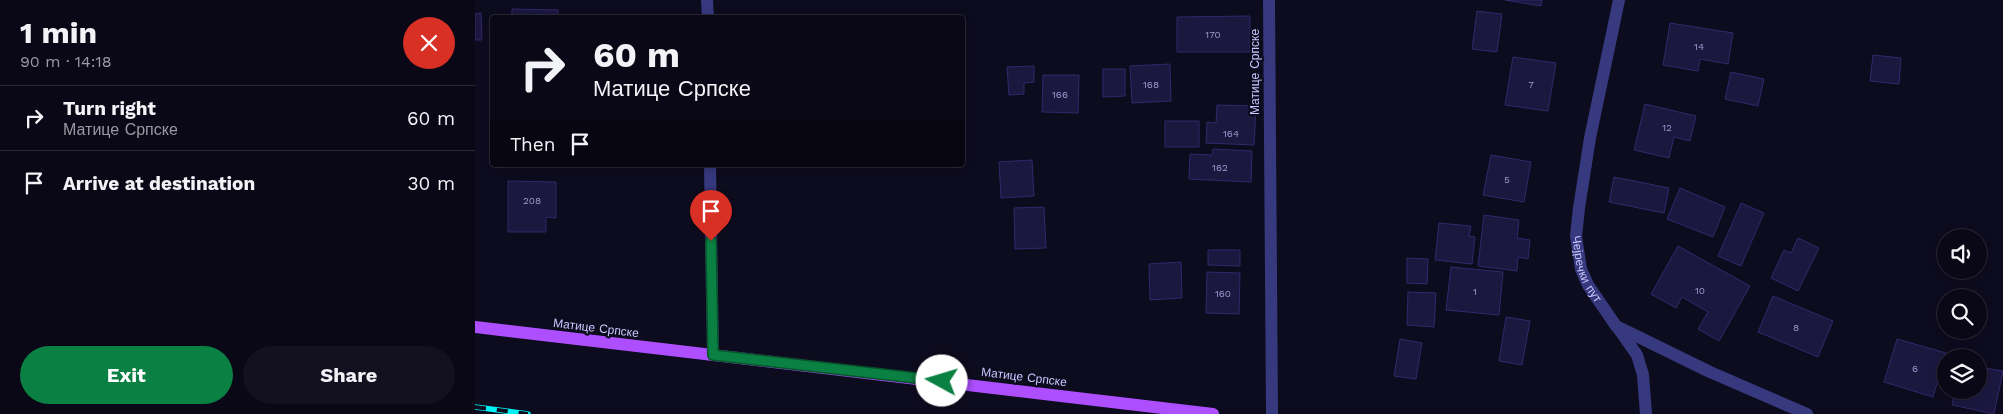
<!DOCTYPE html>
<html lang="en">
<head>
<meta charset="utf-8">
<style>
	:root { --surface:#0a0816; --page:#13111f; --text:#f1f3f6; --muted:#999aa1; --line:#2a2935; --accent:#0b8043 }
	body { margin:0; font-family:"Work Sans",sans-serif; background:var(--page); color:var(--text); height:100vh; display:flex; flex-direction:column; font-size:19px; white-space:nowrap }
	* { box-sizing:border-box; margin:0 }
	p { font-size:16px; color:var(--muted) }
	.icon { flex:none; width:28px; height:28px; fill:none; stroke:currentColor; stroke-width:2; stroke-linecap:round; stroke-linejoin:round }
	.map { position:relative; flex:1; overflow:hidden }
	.side { display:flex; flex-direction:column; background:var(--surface); width:475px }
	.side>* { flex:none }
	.hud { position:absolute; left:15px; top:15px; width:475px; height:152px; border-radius:5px; box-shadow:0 2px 12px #0003,0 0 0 1px var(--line); background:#0a0816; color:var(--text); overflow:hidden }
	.fabs { position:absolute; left:1462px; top:229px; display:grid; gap:10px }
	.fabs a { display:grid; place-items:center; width:50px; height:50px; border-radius:50%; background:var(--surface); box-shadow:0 2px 12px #0003,0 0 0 1px var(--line); font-size:25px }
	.pin { position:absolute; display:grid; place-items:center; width:42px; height:42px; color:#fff; margin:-51px -21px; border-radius:50% 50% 50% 0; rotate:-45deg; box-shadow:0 0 5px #0007 }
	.pin .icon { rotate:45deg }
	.me { position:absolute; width:55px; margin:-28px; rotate:276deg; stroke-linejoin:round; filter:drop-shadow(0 0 4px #0008) }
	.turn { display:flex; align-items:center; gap:18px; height:105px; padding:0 20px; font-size:22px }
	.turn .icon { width:65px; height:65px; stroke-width:2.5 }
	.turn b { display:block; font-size:35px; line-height:42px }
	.then { display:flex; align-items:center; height:48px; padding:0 20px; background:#0003; gap:10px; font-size:19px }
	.round { display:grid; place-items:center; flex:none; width:52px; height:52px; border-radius:26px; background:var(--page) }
	.headline { display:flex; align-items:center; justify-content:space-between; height:85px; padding:0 20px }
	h1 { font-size:30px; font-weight:700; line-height:38px }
	.cta { display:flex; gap:10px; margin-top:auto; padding:10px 20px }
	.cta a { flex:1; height:58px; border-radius:30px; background:var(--accent); color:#fff; font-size:20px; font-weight:700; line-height:58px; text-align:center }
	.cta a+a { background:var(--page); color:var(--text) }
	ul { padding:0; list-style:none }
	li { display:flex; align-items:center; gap:15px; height:65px; padding:0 20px; border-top:1px solid var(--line) }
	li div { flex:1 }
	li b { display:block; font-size:19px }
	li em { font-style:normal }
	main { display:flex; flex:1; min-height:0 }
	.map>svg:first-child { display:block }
	.building { fill:#1c173f; stroke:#30296b }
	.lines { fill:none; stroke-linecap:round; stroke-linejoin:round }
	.minor { stroke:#36397e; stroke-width:12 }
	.primary { stroke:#ad4fff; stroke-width:12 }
	.rail-casing { stroke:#00f1f3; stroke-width:5.5 }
	.rail { stroke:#0d0b1e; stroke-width:4; stroke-dasharray:11; stroke-linecap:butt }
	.route-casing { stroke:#07532c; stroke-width:12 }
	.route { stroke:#0b8043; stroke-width:9 }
	.labels { text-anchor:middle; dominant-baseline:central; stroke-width:4.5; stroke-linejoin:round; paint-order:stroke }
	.number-label { font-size:10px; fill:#9e9ccf }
	.street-label { font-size:12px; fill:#cac8ff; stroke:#0d0b1e }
</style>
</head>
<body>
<main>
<section class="side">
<div class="headline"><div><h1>1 min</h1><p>90 m · 14:18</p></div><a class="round" style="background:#d93025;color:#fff"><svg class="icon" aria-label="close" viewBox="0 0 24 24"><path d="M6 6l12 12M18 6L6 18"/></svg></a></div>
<ul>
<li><svg class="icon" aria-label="right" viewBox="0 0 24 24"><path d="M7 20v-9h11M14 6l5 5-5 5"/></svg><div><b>Turn right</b><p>Матице Српске</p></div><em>60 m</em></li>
<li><svg class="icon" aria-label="arrive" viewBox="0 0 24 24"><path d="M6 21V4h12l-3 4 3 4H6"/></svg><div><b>Arrive at destination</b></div><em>30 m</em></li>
</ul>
<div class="cta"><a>Exit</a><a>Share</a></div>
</section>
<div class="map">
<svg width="1528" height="414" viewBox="0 0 1528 414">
	<rect width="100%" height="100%" fill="#0d0b1e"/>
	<g class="building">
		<path d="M1030 0H1067L1066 6Z"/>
		<path d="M37 9 83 10V18H37Z"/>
		<path d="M1002 11 1027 14 1022 52 997 49Z"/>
		<path d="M6 13 7 40H0V14Z"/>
		<path d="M775 16V52H702V17Z"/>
		<path d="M1195 23 1258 33 1253 64 1225 59 1223 71 1188 65Z"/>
		<path d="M1398 55 1426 58 1424 84 1395 81Z"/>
		<path d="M1038 57 1081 63 1073 111 1030 105Z"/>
		<path d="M695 64 696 101 657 103 655 66Z"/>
		<path d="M559 66V82L549 83V94L534 95 532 67Z"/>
		<path d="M628 69H650V96L628 97Z"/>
		<path d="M1256 72 1289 79 1283 106 1250 99Z"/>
		<path d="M568 75H604L603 113 567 112Z"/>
		<path d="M1170 104 1221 116 1215 141 1199 137 1194 158 1159 150Z"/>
		<path d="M742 105 781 106 779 145 731 143 732 122 741 123Z"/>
		<rect x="690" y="121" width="34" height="26"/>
		<path d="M738 149 777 151 776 182 714 179 715 154 737 155Z"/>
		<path d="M1016 155 1056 162 1049 202 1008 195Z"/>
		<path d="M557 160 559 196 526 198 524 162Z"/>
		<path d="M1139 177 1194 188 1189 213 1134 202Z"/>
		<path d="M33 181 81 182V218L71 217V232H33Z"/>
		<path d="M1205 188 1250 207 1238 237 1192 219Z"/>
		<path d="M1266 203 1289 213 1266 266 1243 256Z"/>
		<path d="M569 207 571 248 540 249 539 208Z"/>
		<path d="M1009 215 1044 220 1042 238 1055 240 1053 259 1043 257 1042 271 1003 266Z"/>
		<path d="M964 223 996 226 994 236 1000 237 997 264 960 260Z"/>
		<path d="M1323 238 1344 248 1323 291 1296 278 1309 250 1316 253Z"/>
		<path d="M1203 246 1275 286 1244 341 1223 329 1233 312 1207 297 1201 308 1176 294Z"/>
		<path d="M733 250H765V266L733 265Z"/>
		<path d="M932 258 953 259 952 284 932 283Z"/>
		<path d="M706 262 707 298 675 300 674 264Z"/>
		<path d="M976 267 1028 272 1024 315 971 310Z"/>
		<path d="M732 272 765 273 764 314 731 313Z"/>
		<path d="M933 292 961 293 959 327 932 325Z"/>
		<path d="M1298 296 1358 321 1343 357 1283 332Z"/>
		<path d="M1031 317 1055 321 1047 365 1024 361Z"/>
		<path d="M925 339 947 343 941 379 919 376Z"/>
		<path d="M1422 339 1471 353 1458 397 1409 382Z"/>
		<path d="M1504 367 1528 371 1519 414 1477 405 1480 390H1504Z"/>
	</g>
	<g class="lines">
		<g class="minor">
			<path d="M232 0 233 18"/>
			<path d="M794 0 797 414"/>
			<path id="s1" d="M1144 0 1115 138 1104 208 1101 236 1106 269 1113 285 1141 326 1235 372 1332 414"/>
			<path d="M235 165 238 355"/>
			<path d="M1143 328 1162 355 1168 375 1171 414"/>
		</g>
		<path class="primary" d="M0 327 738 414"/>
		<g class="rail-casing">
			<path id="rail" d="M0 407 53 414"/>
		</g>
		<use href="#rail" class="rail"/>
	</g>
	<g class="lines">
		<g class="route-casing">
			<path id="route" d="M236 241 238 355 467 381"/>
		</g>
		<use href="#route" class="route"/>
	</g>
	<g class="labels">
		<g class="number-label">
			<text x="738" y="34">170</text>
			<text x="1224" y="46">14</text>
			<text x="676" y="84">168</text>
			<text x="1056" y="84">7</text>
			<text x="585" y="94">166</text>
			<text x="1192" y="127">12</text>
			<text x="756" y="133">164</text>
			<text x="745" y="167">162</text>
			<text x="1032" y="179">5</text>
			<text x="57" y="200">208</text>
			<text x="1225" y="290">10</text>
			<text x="1000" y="291">1</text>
			<text x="748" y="293">160</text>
			<text x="1321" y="327">8</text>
			<text x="1440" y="368">6</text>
		</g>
		<g class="street-label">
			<text transform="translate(780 72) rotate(-90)">Матице Српске</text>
			<text stroke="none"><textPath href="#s1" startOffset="275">Чејречки пут</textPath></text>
			<text transform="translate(121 328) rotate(7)">Матице Српске</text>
			<text transform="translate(549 377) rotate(7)">Матице Српске</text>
		</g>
	</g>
</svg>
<div class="fabs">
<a><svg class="icon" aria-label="sound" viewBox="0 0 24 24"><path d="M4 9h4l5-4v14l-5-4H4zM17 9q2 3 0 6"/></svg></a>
<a><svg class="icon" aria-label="search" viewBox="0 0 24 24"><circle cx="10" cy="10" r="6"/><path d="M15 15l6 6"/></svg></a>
<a><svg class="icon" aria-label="layers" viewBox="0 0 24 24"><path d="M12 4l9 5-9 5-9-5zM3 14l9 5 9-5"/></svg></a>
</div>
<div class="pin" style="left:236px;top:241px;background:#d93025"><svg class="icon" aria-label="arrive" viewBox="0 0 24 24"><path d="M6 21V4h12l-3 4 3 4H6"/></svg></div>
<svg class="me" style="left:467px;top:381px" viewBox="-20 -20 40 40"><circle r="19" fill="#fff"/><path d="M0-13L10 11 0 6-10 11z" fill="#0b8043"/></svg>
<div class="hud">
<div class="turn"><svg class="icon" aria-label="right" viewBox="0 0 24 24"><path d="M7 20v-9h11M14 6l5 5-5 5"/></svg><div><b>60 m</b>Матице Српске</div></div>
<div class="then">Then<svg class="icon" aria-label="arrive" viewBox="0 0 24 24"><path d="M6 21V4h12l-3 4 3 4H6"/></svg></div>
</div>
</div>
</main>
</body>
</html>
